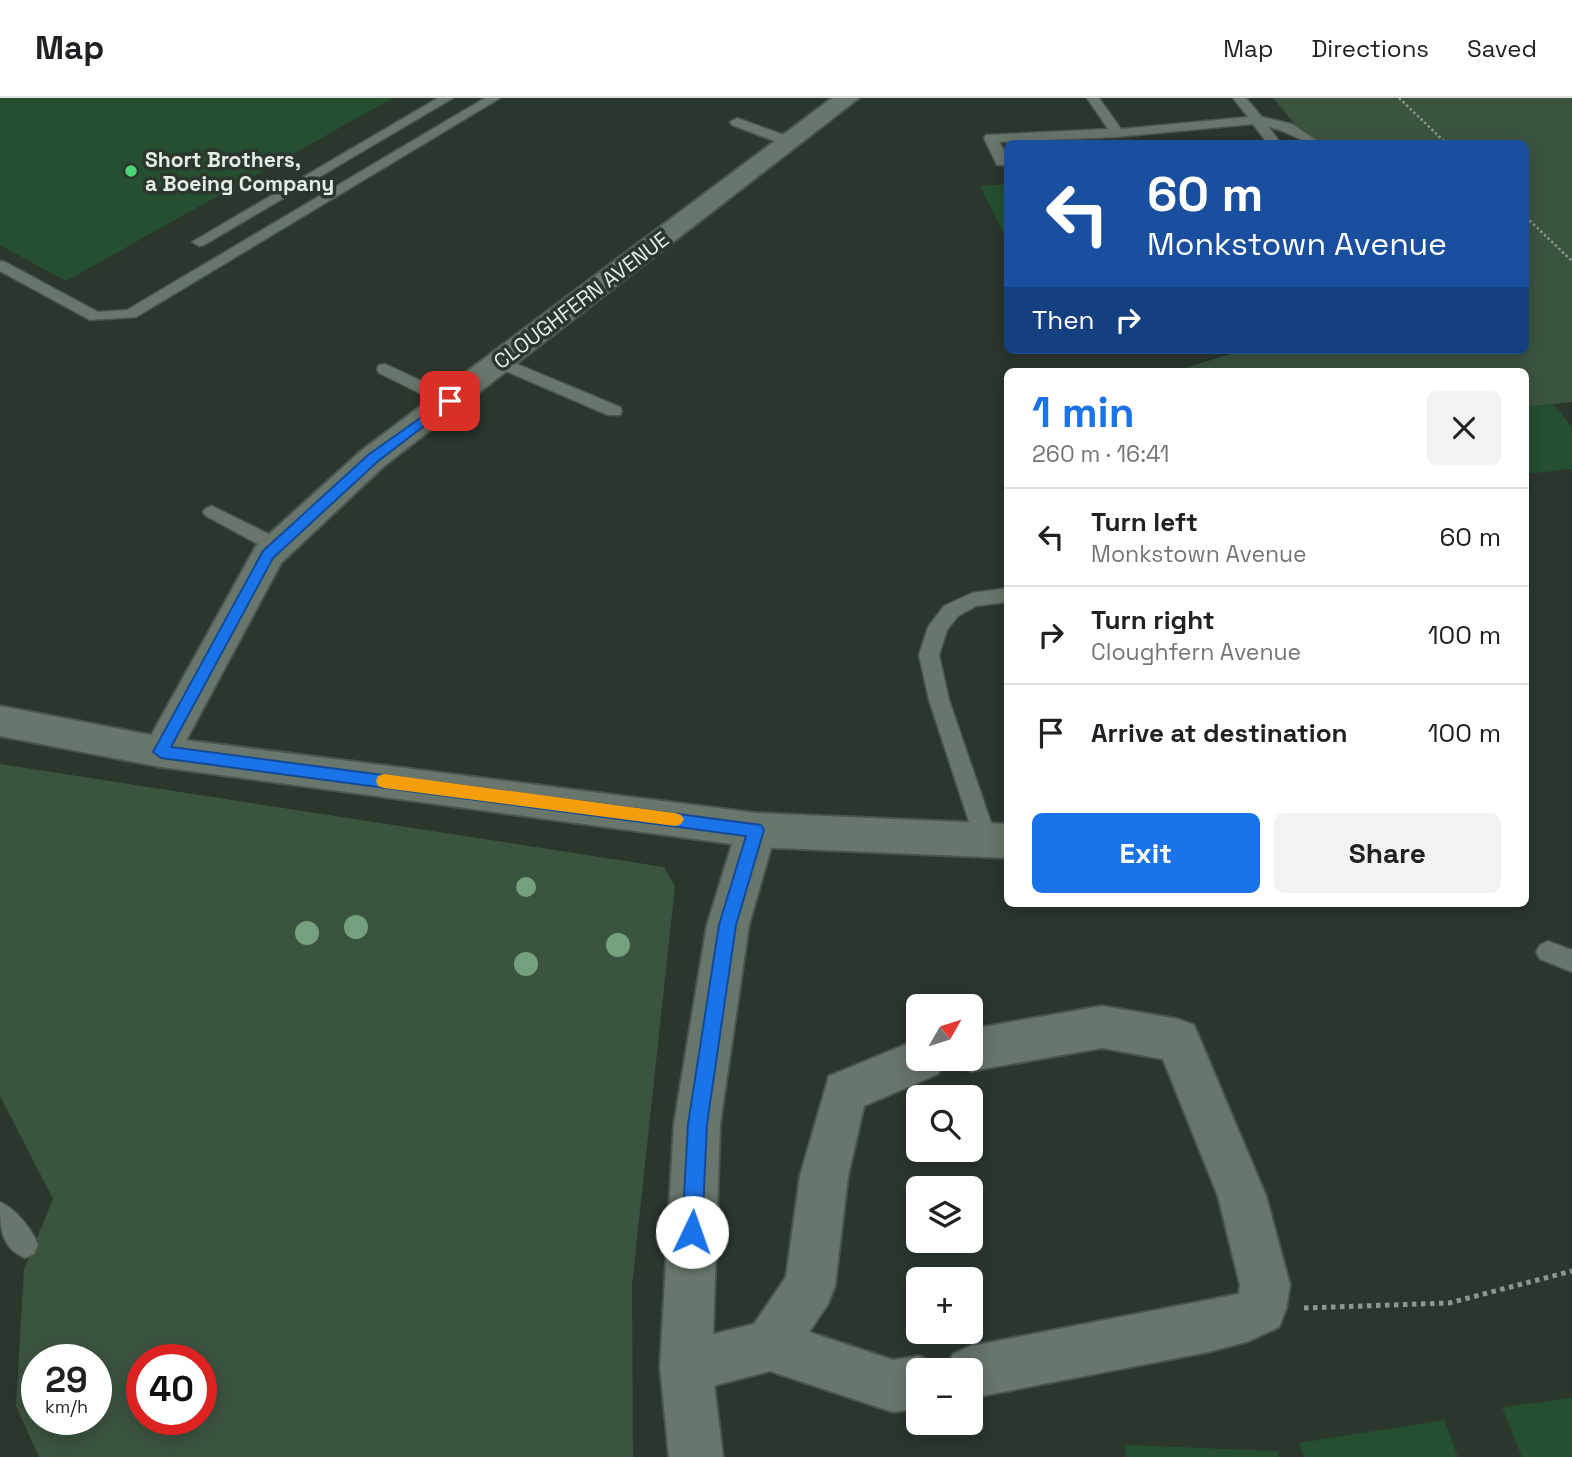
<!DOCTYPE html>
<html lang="en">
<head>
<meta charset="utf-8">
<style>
	:root { --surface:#fff; --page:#f2f2f2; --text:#202124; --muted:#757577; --line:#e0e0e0; --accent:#1a73e8 }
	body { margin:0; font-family:"Space Grotesk",sans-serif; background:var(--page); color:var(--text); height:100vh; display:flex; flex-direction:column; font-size:26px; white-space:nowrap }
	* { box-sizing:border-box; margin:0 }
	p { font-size:23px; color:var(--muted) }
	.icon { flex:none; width:38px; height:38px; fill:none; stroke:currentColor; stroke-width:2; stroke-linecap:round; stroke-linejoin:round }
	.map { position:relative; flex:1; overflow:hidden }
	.side { position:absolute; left:1004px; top:270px; width:525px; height:539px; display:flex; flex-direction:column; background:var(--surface); border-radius:10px; box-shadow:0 4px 18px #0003 }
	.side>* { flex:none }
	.hud { position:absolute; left:1004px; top:42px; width:525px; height:214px; border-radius:10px; box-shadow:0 4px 18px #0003; background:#1a4fa0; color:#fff; overflow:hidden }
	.needle { width:46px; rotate:51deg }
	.fabs { position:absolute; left:906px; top:896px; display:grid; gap:14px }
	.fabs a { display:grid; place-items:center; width:77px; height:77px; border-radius:10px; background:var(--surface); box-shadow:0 4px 18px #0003; font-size:35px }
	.speed { position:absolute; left:21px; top:1246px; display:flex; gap:14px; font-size:35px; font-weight:700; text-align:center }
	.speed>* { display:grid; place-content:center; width:91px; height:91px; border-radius:50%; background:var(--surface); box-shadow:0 4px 18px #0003; line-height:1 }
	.speed small { font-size:18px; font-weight:400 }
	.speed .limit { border:10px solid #d22; background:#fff; color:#111 }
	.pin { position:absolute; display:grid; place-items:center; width:60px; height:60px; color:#fff; margin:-30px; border-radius:14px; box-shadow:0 4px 10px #0006 }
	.me { position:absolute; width:77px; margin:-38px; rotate:3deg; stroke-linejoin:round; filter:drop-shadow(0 0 5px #0008) }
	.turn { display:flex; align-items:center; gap:24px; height:147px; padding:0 28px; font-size:32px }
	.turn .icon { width:91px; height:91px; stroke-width:2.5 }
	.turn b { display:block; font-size:49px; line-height:60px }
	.then { display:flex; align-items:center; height:66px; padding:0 28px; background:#0003; gap:14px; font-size:26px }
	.round { display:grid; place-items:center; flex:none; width:74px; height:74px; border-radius:10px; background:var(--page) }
	.head { display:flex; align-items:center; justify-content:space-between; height:119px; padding:0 28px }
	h1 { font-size:42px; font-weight:600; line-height:52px; color:var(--accent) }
	.button { display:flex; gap:14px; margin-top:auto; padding:14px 28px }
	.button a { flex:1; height:80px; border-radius:10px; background:var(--accent); color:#fff; font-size:28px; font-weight:600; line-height:80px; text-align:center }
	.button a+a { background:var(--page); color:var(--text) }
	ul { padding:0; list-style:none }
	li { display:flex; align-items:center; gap:21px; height:98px; padding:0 28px; border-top:2px solid var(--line) }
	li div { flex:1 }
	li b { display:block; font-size:26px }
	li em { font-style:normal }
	header { display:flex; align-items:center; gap:42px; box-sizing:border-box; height:98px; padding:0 35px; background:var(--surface); border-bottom:2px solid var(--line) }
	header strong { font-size:33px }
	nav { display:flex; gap:38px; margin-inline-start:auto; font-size:24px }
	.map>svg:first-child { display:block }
	.green { fill:#3b5440; fill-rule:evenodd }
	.building { fill:#254f30 }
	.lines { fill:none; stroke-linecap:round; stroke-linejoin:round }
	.lane-casing { stroke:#4a544c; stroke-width:3 }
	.street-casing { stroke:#4a544c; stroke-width:4 }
	.secondary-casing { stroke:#4a544c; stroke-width:4 }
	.path-far1 { stroke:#8d968f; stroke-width:2.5; stroke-dasharray:2.5 2.5; stroke-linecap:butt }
	.path { stroke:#8d968f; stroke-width:5; stroke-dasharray:4.5 4.5; stroke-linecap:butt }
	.lane { fill:#69766b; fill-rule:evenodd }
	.street { fill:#69766b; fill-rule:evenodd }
	.secondary { fill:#69766b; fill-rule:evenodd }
	.tree { fill:#75a07e }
	.route { fill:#1a73e8; stroke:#114b97; stroke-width:2 }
	.slow { fill:#f59e0b }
	.poi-dot { fill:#4ad778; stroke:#2b362d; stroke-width:2.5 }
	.labels { text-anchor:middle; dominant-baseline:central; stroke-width:7; stroke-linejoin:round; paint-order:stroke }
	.far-poi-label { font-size:21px; font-weight:bold; fill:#e6ede7; stroke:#2b362d; text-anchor:start }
	.far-street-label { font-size:21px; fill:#e6ede7; stroke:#2b362d }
</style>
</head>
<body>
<header>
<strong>Map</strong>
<nav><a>Map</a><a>Directions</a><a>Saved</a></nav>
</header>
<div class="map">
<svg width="1572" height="1359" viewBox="0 0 1572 1359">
	<rect width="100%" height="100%" fill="#2b362d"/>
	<g class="green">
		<path d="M1273 0H1572V304L1526 309V273H1175L1244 252H1526V46L1311 45Z"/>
		<path d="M0 666 664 769 675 788 632 1187 633 1359H39L16 1308 24 1172 53 1101 0 998ZM37 1262H96V1321H37ZM142 1262H201V1321H142Z"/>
	</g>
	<g class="building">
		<path d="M0 0H393L66 183 0 147Z"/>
		<path d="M1008 86V144L980 88Z"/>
		<path d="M1553 306 1572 329V371L1526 376V309Z"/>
		<path d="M1572 1300V1359H1522L1502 1309Z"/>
		<path d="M1444 1322 1458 1359H1304L1299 1345Z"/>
		<path d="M1125 1347 1278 1353 1279 1359H1126Z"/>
	</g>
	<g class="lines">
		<g class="lane-casing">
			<g id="lane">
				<path d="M438 0H453L204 147 199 148 192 144Z"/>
				<path d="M485 0H500L136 219 90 222 0 173V163L5 164 98 214 127 212Z"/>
				<path d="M1087 0H1099L1121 31 1248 19 1233 0H1246L1262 19 1292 26 1322 46C1302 46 1289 33 1269 29L1281 46H1268L1253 26 1117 39 999 44 1008 59V67H997L984 40 986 37 1108 31Z"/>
				<path d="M737 20 795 41 797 44 795 47H785L732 27 730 24Z"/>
				<path d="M500 259 620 309 622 313 620 317H608L494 268 492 264 494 260Z"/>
				<path d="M385 266 456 299 458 303 456 307H444L379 275 377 271 379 267Z"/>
				<path d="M212 408 283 443 286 448 283 453H271L206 418 203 414 206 410Z"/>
				<path d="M1008 490V504L976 508 958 518 947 532 939 557 949 602 997 742 994 749 986 751 978 749 975 742 929 602 919 557 928 529 944 508 972 495Z"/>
				<path d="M1548 843 1572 852V874L1540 861 1536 854 1540 847Z"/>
				<path d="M0 1104C16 1111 32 1131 38 1147L34 1156 25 1160C0 1149 0 1129 0 1104Z"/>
			</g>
		</g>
		<g class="street-casing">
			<g id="street">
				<path d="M832 0H859L384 368 281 465 174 665 161 669 148 665 142 654 256 448 362 352Z"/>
				<path d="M756 715 1008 726V760L756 749 742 744 736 732 742 720Z"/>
				<path d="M1102 908 1178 921 1194 927 1266 1098 1290 1187 1286 1211 1279 1229 1249 1243 1208 1254 971 1300V1272H946L953 1256 971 1248 1239 1196 1240 1187 1218 1098 1163 961 1102 950 971 973 955 967 953 961H971V931Z"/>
				<path d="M919 941V961H944L938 976 864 1008 848 1078 835 1188 828 1206 809 1234 893 1262 919 1258 937 1266 940 1272H919V1310L893 1314 770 1273 686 1295 668 1287 660 1269 668 1251 686 1243 754 1226 786 1179 800 1078 829 978Z"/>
			</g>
		</g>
		<g class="secondary-casing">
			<path id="secondary" d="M0 608 161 639 756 715 770 720 776 732 749 827 720 1026 712 1269 723 1359H669L660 1269 674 1026 707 827 732 746 161 669 0 638Z"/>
		</g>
		<g class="path-far1">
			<path d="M1399 0 1447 46"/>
			<path d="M1526 119 1572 163"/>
		</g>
		<path class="path" d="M1304 1210 1449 1205 1572 1173"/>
		<use href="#lane" class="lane"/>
		<use href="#street" class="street"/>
		<use href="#secondary" class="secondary"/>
	</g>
	<g class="tree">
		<circle cx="526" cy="789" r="10"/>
		<circle cx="356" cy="829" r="12"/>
		<circle cx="307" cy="835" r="12"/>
		<circle cx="618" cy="847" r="12"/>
		<circle cx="526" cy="866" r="12"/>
	</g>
	<path class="route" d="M450 299 456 303 454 305 377 364 273 460 171 649 761 727 764 732 736 827 707 1026 702 1134 699 1141 692 1144 685 1141 682 1134 688 1026 719 827 746 738 161 660 153 654 263 453 368 357Z"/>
	<path class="slow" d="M384 676 675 715 681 717 684 721 681 726 675 728 384 690 378 688 376 683 378 678Z"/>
	<circle class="poi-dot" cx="131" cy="73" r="7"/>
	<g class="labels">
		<g class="far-poi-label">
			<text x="145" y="61">Short Brothers,<tspan x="145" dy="24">a Boeing Company</tspan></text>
		</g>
		<g class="far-street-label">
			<text transform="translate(581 202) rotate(-37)">CLOUGHFERN AVENUE</text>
		</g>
	</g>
</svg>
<div class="fabs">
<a><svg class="needle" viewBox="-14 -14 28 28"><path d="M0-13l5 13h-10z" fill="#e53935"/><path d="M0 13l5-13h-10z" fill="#757577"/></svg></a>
<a><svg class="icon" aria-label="search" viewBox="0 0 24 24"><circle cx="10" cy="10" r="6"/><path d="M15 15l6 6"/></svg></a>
<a><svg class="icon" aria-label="layers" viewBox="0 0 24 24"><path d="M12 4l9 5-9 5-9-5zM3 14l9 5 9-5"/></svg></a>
<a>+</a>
<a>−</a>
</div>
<div class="speed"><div>29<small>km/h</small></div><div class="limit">40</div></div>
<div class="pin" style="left:450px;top:303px;background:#d93025"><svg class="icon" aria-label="arrive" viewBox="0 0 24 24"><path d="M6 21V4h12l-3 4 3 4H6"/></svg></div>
<svg class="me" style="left:692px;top:1134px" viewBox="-20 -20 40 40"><circle r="19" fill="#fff"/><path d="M0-13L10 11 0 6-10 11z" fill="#1a73e8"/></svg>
<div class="hud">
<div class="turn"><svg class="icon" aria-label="left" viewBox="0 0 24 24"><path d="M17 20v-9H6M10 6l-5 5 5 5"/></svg><div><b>60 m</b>Monkstown Avenue</div></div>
<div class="then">Then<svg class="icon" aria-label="right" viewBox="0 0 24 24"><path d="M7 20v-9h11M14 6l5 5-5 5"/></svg></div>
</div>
<section class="side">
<div class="head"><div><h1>1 min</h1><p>260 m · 16:41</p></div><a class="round"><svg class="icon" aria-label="close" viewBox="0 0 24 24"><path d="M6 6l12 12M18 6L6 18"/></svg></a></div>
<ul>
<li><svg class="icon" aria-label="left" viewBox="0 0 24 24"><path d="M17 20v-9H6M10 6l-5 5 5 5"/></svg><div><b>Turn left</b><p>Monkstown Avenue</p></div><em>60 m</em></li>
<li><svg class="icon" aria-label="right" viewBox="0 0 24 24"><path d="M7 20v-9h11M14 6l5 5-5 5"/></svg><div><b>Turn right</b><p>Cloughfern Avenue</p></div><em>100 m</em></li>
<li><svg class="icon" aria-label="arrive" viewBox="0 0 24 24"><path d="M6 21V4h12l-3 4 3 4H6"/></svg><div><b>Arrive at destination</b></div><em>100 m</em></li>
</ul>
<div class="button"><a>Exit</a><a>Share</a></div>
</section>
</div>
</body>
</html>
